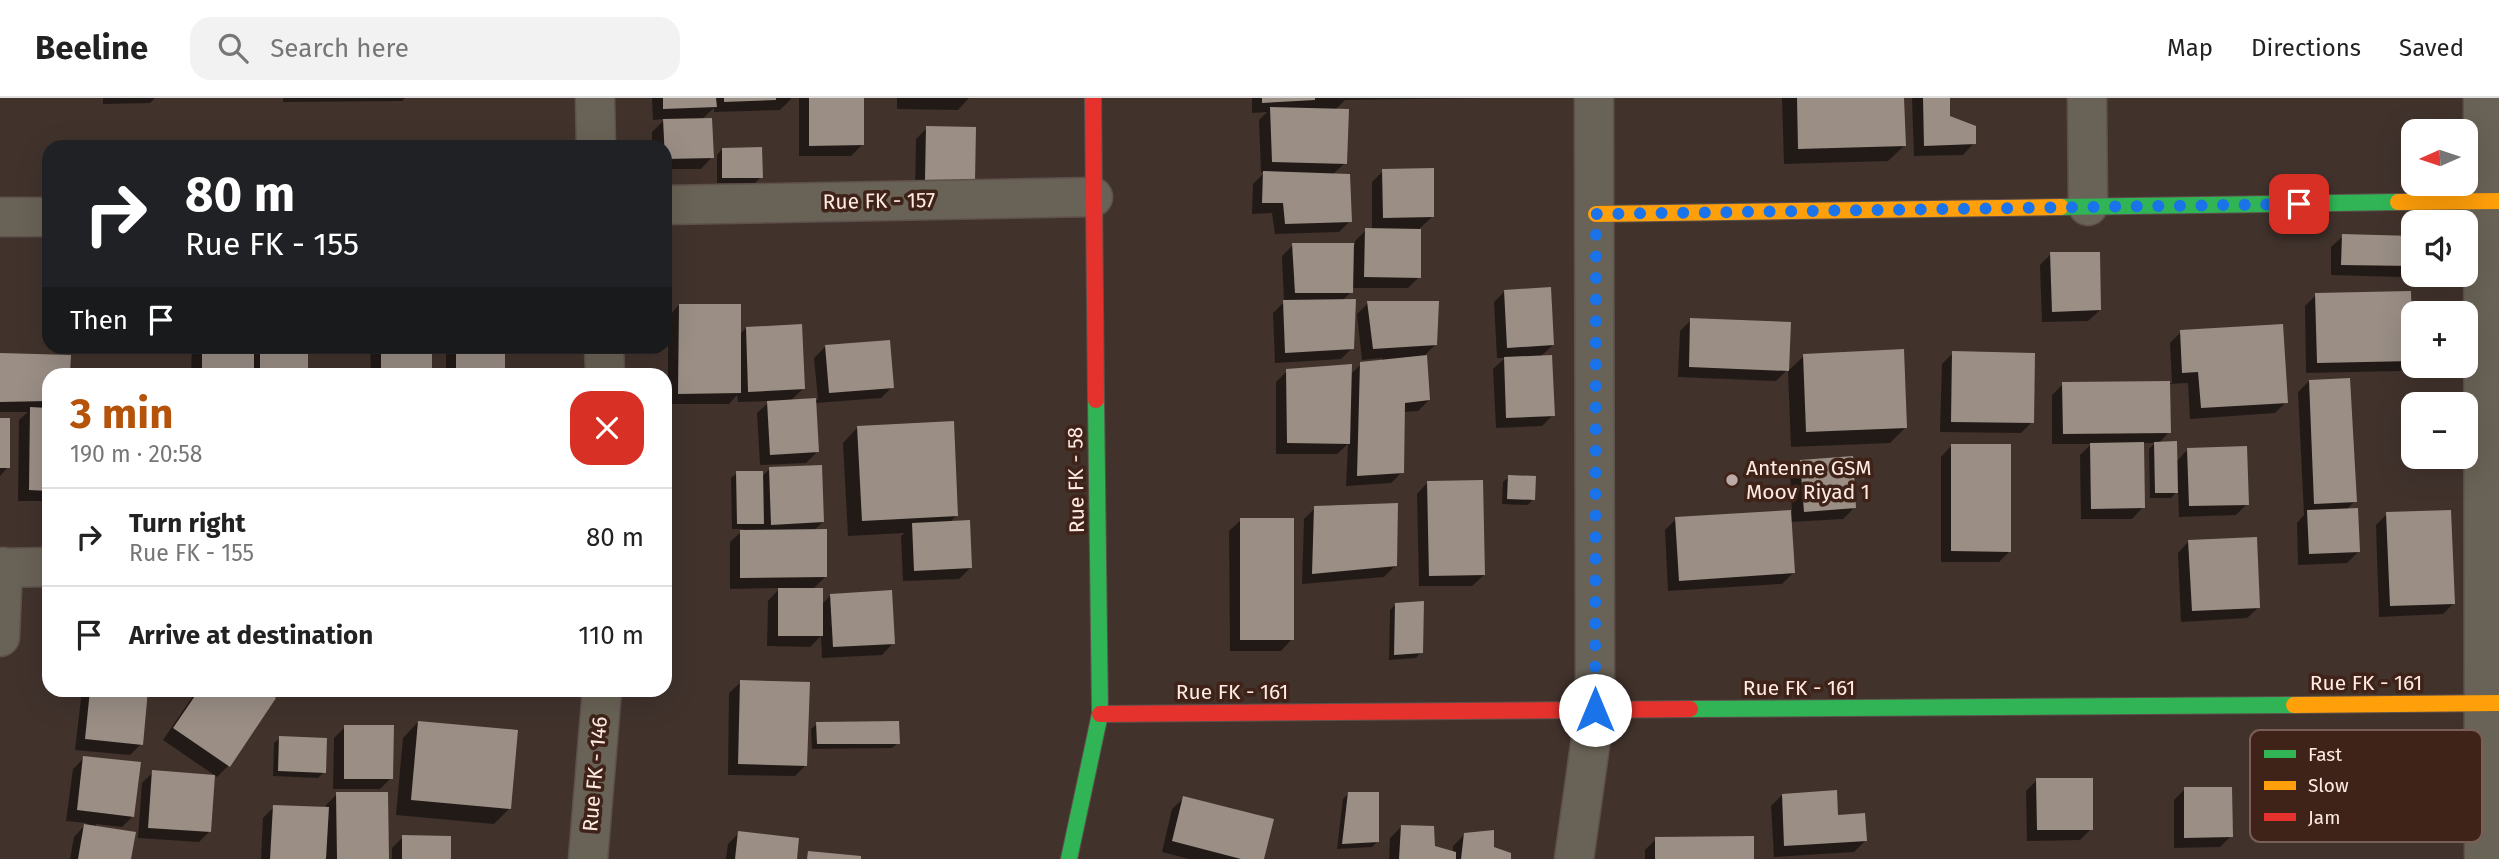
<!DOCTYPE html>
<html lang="en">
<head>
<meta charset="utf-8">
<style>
	:root { --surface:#fff; --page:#f2f2f2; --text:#222; --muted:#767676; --line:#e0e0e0; --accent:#b45309 }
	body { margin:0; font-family:"Fira Sans",sans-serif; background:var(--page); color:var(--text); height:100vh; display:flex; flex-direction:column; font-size:26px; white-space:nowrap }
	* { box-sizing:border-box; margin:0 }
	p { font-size:23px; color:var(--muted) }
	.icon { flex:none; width:38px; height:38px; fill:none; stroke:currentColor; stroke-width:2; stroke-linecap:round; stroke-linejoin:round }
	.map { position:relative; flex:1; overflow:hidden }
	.sheet { position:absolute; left:42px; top:270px; width:630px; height:329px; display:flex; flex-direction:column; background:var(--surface); border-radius:21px; box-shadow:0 7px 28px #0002 }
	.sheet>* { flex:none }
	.banner { position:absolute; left:42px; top:42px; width:630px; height:214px; border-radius:21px; box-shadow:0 7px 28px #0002; background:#202124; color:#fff; overflow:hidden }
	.needle { width:46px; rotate:267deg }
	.buttons { position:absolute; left:2401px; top:21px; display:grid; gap:14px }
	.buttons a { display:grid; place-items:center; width:77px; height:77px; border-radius:14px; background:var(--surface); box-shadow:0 7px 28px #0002; font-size:35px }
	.pin { position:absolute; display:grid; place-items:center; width:60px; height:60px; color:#fff; margin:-30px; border-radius:14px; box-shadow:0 4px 10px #0006 }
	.me { position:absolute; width:77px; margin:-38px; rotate:0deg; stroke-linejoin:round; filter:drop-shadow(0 0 5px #0008) }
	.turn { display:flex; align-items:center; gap:24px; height:147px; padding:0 28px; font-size:32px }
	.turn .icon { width:91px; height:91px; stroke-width:2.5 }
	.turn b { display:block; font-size:49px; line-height:60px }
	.then { display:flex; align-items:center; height:66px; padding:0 28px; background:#0003; gap:14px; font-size:26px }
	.round { display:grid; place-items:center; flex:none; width:74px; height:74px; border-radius:21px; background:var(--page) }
	.head { display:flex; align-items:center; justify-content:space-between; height:119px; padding:0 28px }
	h1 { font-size:42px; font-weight:700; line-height:52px; color:var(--accent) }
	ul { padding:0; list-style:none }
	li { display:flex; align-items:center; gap:21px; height:98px; padding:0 28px; border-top:2px solid var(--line) }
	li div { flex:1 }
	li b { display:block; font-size:26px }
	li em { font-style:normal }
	header { display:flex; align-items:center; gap:42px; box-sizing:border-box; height:98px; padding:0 35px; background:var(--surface); border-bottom:2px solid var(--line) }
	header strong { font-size:33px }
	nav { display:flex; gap:38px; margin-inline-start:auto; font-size:24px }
	.search { width:490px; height:63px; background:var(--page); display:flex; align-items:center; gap:18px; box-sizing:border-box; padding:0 24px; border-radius:21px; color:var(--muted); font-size:26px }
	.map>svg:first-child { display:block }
	.shadow { fill:#0007 }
	.building { fill:#9a8e85 }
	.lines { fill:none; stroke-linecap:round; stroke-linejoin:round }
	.street-casing { stroke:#5e504b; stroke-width:41 }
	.fast-casing { stroke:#5e504b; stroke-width:18 }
	.slow-casing { stroke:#5e504b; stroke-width:18 }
	.jam-casing { stroke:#5e504b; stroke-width:18 }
	.street { stroke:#696256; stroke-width:38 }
	.fast { stroke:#30b455; stroke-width:16 }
	.slow { stroke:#ff9f0a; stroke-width:16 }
	.jam { stroke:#e5322d; stroke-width:16 }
	.route { stroke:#1a73e8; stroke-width:12; stroke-dasharray:0 21.6 }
	.poi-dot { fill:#bcaaa4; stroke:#3f2319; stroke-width:2.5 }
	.labels { text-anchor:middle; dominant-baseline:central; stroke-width:7; stroke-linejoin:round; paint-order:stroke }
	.street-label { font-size:21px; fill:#ffebe4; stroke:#3f2319 }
	.poi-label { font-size:21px; fill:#ffebe4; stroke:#3f2319; text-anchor:start }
	.key { fill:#3f2319; stroke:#795f56; stroke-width:2 }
	.key-label { font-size:19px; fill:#ffebe4 }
</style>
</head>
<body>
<header>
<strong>Beeline</strong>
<div class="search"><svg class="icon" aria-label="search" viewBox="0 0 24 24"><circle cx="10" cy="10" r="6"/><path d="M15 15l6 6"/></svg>Search here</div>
<nav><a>Map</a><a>Directions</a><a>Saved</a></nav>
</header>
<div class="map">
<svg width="2499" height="761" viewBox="0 0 2499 761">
	<rect width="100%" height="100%" fill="#41322c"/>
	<g class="shadow">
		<path d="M103 0H155L150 5 103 6Z"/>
		<path d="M283 0H405L402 3 283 4Z"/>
		<path d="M652 0H791V1L780 12 714 14V10L701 22 712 59 701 71H665V49H652V34L665 21 653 22Z"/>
		<path d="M799 0H862V47L851 58H799Z"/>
		<path d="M897 0H969L958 12 897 11Z"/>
		<path d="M1252 0H1481L1345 2 1334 13 1345 65 1332 77 1350 123 1339 134 1275 136 1272 115 1252 116 1253 86 1264 75 1261 74 1259 22 1267 14 1252 15Z"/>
		<path d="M1782 0H1903L1904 48 1888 63 1784 66Z"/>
		<path d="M1912 0H1948L1949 20 1974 45 1963 57 1914 58Z"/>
		<path d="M927 30 962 93H915L916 41Z"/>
		<path d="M722 51 761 79 755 85H717V57Z"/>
		<path d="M1383 73 1432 119 1420 130 1419 179 1408 190H1351V194L1342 203 1352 250 1341 261 1275 265 1273 215 1284 204 1282 158 1293 147H1355V143L1366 132H1372V84Z"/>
		<path d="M2343 138 2413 140V167L2401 179 2331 177V149Z"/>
		<path d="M2051 156 2100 212 2088 223 2042 224 2040 167Z"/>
		<path d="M1505 193 1553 247 1540 259 1553 317 1542 328 1496 330 1493 271 1505 260H1497L1494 204Z"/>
		<path d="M2316 197 2411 262 2400 273 2306 275 2305 208Z"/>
		<path d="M1368 205 1436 246 1426 256 1429 302 1418 313 1403 314 1402 374 1391 385 1346 388 1348 346 1337 356H1276V284L1287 273 1350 277 1361 266 1382 263V260L1362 262 1357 216Z"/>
		<path d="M679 207 739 237 746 230 803 291 790 303 818 302 814 260 826 248 892 289 881 300 815 305 818 353 806 365 760 367 757 315 770 303 738 304 737 297 729 306H668V219Z"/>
		<path d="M1691 222 1787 272 1776 283 1678 279 1680 233Z"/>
		<path d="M2181 234 2286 304 2275 315 2190 321 2188 285 2168 286 2169 334 2158 346 2176 364 2188 351 2247 406 2236 417 2179 419 2178 392 2171 400H2150L2149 351 2155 345H2142L2143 409 2132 421H2081L2080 357 2091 346H2052V297L2063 286 2172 285 2170 245Z"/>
		<path d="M192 248H307L306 276H191Z"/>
		<path d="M370 248H430V276H371Z"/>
		<rect x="446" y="248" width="57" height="28"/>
		<path d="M1953 255 2032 324 2021 335 1940 334 1942 266Z"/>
		<path d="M0 257 69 259 68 276H49V403H18L19 322 28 314H0Z"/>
		<path d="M1804 258 1905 330 1890 345 1791 349 1788 273Z"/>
		<path d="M2309 283 2355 403 2345 413 2358 454 2347 465 2298 467 2297 425 2304 417 2298 294Z"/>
		<path d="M0 322 8 369 0 378Z"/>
		<path d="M858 329 957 417 949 425 970 470 959 481 903 483 901 438 905 435 848 438 843 345Z"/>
		<path d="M1952 347 2010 453 1999 464H1941V359Z"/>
		<path d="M1801 363 1854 410 1843 421 1790 424 1793 475 1782 486 1668 493 1665 432 1676 421 1792 413 1790 375Z"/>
		<path d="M770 371 823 424 813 433 826 478 812 492 821 507 830 498 893 545 882 557 822 560 821 538 810 549 767 548 768 503 780 490 730 491V444L744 431H732L731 380 737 375 761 379Z"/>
		<path d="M1509 379 1533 401 1528 407 1502 406 1503 384Z"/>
		<path d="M1428 384 1484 477 1472 488H1419L1417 396Z"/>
		<path d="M1315 410 1395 468 1384 479 1302 486 1304 421Z"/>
		<path d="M2387 416 2454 505 2443 516 2379 519 2376 427Z"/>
		<path d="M1241 422 1292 541 1281 553H1230L1229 433Z"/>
		<path d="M2189 443 2259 509 2247 520 2181 524 2178 455Z"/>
		<path d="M1395 507 1421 554 1416 560 1389 562 1390 512Z"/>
		<path d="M741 584 806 667 795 678 728 677 729 595Z"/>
		<path d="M82 592H146L141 646 130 657 75 652Z"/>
		<path d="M197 592H260L273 601 228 668 217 679 163 642Z"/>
		<path d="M418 624 509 711 494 726 396 717 403 640Z"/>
		<path d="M817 626 898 645 892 650 812 651 811 631Z"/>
		<path d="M345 629 391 680 380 691H333L334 640Z"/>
		<path d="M280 640 324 674 318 680 273 678 274 645Z"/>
		<path d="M84 660 133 718 122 729 96 726V729L130 761H70L74 739 87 725 66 723 73 671Z"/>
		<path d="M153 674 210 733 199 744 138 740 142 685Z"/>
		<path d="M2037 682 2091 731 2080 742 2027 743 2026 693Z"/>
		<path d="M2185 691 2231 738 2220 749 2174 750V702Z"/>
		<path d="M337 696 387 761H261L263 720 274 709 326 711V707Z"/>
		<path d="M1348 696 1377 744 1372 749 1337 751 1343 701Z"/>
		<path d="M1782 697 1836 719 1865 743 1854 754 1774 759 1771 708Z"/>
		<path d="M1184 700 1263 761H1189L1162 754 1172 711Z"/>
		<path d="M1401 729 1433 749 1453 755V748L1464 737 1492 750 1509 761H1389L1390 740Z"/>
		<path d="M739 735 795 761H726L728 746Z"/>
		<path d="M403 739 449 761H392V750Z"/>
		<path d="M1656 741 1753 761H1645V752Z"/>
	</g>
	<g class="building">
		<path d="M663 0H716L717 9 663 11Z"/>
		<path d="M724 0H776V2L724 4Z"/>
		<path d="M809 0H864V47L809 48Z"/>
		<path d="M1262 0H1315V2L1262 5Z"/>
		<path d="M1797 0H1904L1906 48 1798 51Z"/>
		<path d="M1923 0H1950V18L1976 28V46L1924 48Z"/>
		<path d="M1270 9 1349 11 1347 66 1272 64Z"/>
		<path d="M712 20 714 60 665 61 663 21Z"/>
		<path d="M926 28 976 29 975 83 925 82Z"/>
		<path d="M762 49 763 80H722V50Z"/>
		<path d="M1434 70V119L1383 120 1382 71Z"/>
		<path d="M1263 73 1350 76 1352 124 1285 126 1283 105H1262Z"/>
		<path d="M1365 130 1421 131V180L1364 179Z"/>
		<path d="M2342 136 2413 138V168L2341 167Z"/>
		<path d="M1292 145H1354L1353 195H1295Z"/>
		<path d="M2050 154H2100L2101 212 2052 214Z"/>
		<path d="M1551 189 1554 247 1507 250 1504 192Z"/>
		<path d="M2411 193 2413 263 2317 265 2315 195Z"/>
		<path d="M1356 201 1354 251 1285 255 1283 202Z"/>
		<path d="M1367 203H1439L1437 247 1373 251Z"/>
		<path d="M679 206H741V295L678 296Z"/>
		<path d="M1690 220 1791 224 1789 273 1689 269Z"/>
		<path d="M802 226 805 291 748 294 746 229Z"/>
		<path d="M2283 226 2288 305 2201 310 2198 274 2182 275 2180 232Z"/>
		<path d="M890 242 894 290 829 295 825 247Z"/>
		<rect x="202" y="248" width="52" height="28"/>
		<rect x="260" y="248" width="48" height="28"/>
		<rect x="381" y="248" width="51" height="28"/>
		<rect x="456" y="248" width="49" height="28"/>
		<path d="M1904 251 1907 330 1806 334 1803 256Z"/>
		<path d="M1952 253 2035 255 2034 325 1951 324Z"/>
		<path d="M0 255 71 257 70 276H49V303L0 304Z"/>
		<path d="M1427 257 1430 302 1405 305 1404 375 1357 378 1360 264Z"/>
		<path d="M1552 257 1555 318 1506 320 1504 259Z"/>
		<path d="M1352 266 1350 346 1287 345 1286 271Z"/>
		<path d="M2350 280 2357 404 2314 406 2309 282Z"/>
		<path d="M2170 283 2171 335 2063 336 2062 284Z"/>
		<path d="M816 300 819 354 770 357 767 303Z"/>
		<path d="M30 309 49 310V393L29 392Z"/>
		<rect x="0" y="320" width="10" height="50"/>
		<path d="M954 323 958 418 862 423 857 328Z"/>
		<path d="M2177 343 2178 395H2155L2154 344Z"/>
		<path d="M2144 344 2145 410 2091 411 2090 345Z"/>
		<path d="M1951 346H2011V454L1951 453Z"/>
		<path d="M2247 348 2249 407 2189 408 2187 350Z"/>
		<path d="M1853 358 1856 410 1804 414 1800 362Z"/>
		<path d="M822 367 824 424 771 427 769 369Z"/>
		<path d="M736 373H763L764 426H737Z"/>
		<path d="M1508 377 1536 378 1535 402 1507 401Z"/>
		<path d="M1483 382 1485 477 1429 478 1427 383Z"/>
		<path d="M1398 405 1397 468 1312 476 1314 408Z"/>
		<path d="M2358 410 2360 454 2309 456 2307 412Z"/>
		<path d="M1791 412 1795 475 1679 483 1675 419Z"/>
		<path d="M2451 412 2455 506 2390 508 2386 414Z"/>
		<rect x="1240" y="420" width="54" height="122"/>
		<path d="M970 422 972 470 914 473 912 425Z"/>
		<path d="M827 431V479L740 480V432Z"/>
		<path d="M2257 439 2260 510 2192 513 2188 442Z"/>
		<rect x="778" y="490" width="45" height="48"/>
		<path d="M892 492 895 546 833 549 830 496Z"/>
		<path d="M1424 503 1423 555 1394 557 1395 505Z"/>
		<path d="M740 582 810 584 807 668 738 666Z"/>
		<path d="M90 592H148L143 647 85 641Z"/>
		<path d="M199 592H263L276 600 230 669 173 630Z"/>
		<path d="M418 623 518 632 511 711 411 702Z"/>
		<path d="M899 623 900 646H817L816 624Z"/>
		<path d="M344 627H394L393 681H344Z"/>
		<path d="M279 638 327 640 326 675 278 673Z"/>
		<path d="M83 658 141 664 134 719 77 712Z"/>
		<path d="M152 672 215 677 211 734 148 730Z"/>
		<path d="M2036 680H2093V732H2037Z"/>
		<path d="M2184 689H2232L2233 739 2184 740Z"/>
		<path d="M1837 692 1838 717 1865 715 1867 743 1784 748 1782 696Z"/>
		<path d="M336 694H388L389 761H337Z"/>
		<path d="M1348 694H1379V744L1342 746Z"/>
		<path d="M1183 698 1274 721 1264 761H1241L1172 743Z"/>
		<path d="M273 707 329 709 326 761H270Z"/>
		<path d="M84 726 136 734 131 761H78Z"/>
		<path d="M1401 727 1434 728 1435 748 1456 754V761H1399Z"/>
		<path d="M1494 732V749L1511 755V761H1461L1464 735Z"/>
		<path d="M738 733 799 740 797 761H735Z"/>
		<path d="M402 737 451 738V761H402Z"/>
		<path d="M1754 738V761H1655V739Z"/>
		<path d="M808 753 861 758V761H807Z"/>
	</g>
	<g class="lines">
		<g class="street-casing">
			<g id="street">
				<path d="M595 0 596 49"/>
				<path d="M2087 0 2088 108"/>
				<path d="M2483 0 2484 761"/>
				<path d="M665 107 1093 99"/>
				<path d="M0 119H49"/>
				<path d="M604 248 605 276"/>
				<path d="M0 470 49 469"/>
				<path d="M0 539 3 469"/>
				<path d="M588 761 602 592"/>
				<path d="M1574 761 1595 612 1594 0"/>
			</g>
		</g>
		<g class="fast-casing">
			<g id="fast">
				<path d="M2061 109 2398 104"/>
				<path d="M1690 611 2294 607"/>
				<path d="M1069 761 1100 616 1096 302"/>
			</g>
		</g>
		<g class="slow-casing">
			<g id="slow">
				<path d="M2398 104 2499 103"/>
				<path d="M1596 116 2061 109"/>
				<path d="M2294 607 2499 605"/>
			</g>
		</g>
		<g class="jam-casing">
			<g id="jam">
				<path d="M1093 0 1096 302"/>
				<path d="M1100 616 1690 611"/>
			</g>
		</g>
		<use href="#street" class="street"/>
		<use href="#fast" class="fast"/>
		<use href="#slow" class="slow"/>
		<use href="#jam" class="jam"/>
	</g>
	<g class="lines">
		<path class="route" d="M1595 612 1596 116 2299 106"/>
	</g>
	<circle class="poi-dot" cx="1732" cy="382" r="7"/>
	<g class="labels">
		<g class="street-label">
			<text transform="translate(879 103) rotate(-1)">Rue FK - 157</text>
			<text transform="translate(1076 382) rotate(-91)">Rue FK - 58</text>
			<text x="2366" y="585">Rue FK - 161</text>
			<text x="1799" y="590">Rue FK - 161</text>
			<text x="1232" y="594">Rue FK - 161</text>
			<text transform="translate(595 676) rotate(-85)">Rue FK - 146</text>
		</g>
		<g class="poi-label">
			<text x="1746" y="370">Antenne GSM<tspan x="1746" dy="24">Moov Riyad 1</tspan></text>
		</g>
	</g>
	<rect x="2250" y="632" width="232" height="112" rx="10" class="key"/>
	<rect x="2264" y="652" width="32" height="8" fill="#30b455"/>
	<rect x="2264" y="683" width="32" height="9" fill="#ff9f0a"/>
	<rect x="2264" y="715" width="32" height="8" fill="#e5322d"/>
	<g class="key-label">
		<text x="2308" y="663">Fast</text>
		<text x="2308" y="694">Slow</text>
		<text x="2308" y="726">Jam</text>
	</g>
</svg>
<div class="buttons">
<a><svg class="needle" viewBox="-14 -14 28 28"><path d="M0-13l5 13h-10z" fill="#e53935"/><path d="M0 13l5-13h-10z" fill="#767676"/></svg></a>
<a><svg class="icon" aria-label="sound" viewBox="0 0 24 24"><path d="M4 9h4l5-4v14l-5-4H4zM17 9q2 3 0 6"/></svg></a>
<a>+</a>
<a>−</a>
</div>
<div class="pin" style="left:2299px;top:106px;background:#d93025"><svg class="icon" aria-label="arrive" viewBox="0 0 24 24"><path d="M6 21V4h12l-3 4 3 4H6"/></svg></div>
<svg class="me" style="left:1595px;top:612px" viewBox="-20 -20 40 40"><circle r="19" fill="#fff"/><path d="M0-13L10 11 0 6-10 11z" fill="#1a73e8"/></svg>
<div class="banner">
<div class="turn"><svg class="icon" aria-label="right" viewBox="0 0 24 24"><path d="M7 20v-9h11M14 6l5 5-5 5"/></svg><div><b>80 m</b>Rue FK - 155</div></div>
<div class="then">Then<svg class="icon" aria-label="arrive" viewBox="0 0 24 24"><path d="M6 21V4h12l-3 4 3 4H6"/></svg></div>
</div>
<section class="sheet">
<div class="head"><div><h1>3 min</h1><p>190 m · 20:58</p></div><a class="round" style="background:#d93025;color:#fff"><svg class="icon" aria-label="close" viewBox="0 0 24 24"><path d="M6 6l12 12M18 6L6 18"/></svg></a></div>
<ul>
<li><svg class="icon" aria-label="right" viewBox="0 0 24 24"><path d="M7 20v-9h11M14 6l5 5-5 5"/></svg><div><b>Turn right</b><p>Rue FK - 155</p></div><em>80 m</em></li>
<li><svg class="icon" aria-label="arrive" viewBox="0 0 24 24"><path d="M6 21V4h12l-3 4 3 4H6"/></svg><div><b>Arrive at destination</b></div><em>110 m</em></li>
</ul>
</section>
</div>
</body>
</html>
